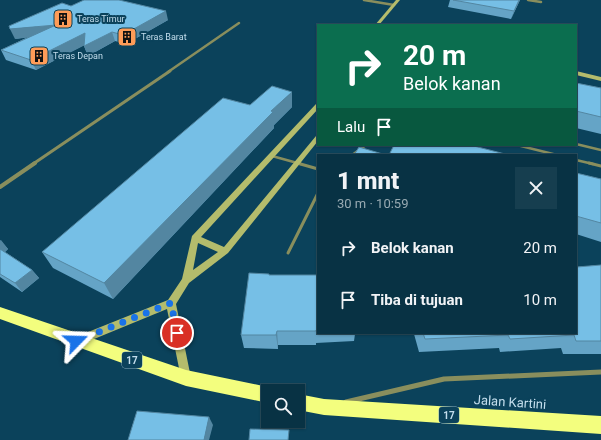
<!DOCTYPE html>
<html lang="id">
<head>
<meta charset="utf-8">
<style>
	:root { --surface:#083244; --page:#163e4f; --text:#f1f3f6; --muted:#98aab2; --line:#294d5d }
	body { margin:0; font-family:Roboto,sans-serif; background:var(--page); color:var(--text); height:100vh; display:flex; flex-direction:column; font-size:15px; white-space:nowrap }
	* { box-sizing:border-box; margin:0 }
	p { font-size:13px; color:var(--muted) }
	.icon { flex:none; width:22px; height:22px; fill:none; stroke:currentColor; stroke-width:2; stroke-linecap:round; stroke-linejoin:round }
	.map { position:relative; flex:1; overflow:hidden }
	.sheet { position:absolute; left:317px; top:154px; width:260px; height:180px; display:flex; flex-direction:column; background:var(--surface); border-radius:0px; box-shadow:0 1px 3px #0004,0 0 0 1px var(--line) }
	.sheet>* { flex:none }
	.top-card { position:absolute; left:317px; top:24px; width:260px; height:122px; border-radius:0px; box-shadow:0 1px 3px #0004,0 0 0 1px var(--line); background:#0b6e4f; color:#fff; overflow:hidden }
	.fabs { position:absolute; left:261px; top:384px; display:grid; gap:8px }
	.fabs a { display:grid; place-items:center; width:44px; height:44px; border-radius:0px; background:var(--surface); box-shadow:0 1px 3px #0004,0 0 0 1px var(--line); font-size:20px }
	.pin { position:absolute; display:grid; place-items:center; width:34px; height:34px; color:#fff; margin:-17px; border:2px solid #fff; border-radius:50%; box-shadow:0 1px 4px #0007 }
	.me { position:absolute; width:44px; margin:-22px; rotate:68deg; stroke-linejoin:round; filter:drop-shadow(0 0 3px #0008) }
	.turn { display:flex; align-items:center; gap:14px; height:84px; padding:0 20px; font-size:18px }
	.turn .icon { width:52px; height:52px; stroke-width:2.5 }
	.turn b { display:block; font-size:28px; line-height:34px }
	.then { display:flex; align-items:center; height:38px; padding:0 20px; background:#0003; gap:8px; font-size:15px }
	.round { display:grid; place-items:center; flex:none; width:42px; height:42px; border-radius:0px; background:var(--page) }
	.summary { display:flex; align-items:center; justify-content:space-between; height:68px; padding:0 20px }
	h1 { font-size:24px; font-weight:800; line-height:30px }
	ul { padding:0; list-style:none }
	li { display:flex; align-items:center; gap:12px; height:52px; padding:0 20px }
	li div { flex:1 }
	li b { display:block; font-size:15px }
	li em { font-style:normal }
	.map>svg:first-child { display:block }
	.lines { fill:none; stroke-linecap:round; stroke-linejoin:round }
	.lane-far1 { stroke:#898e5d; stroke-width:2.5 }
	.lane { stroke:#898e5d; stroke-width:3 }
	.street-far3 { stroke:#898e5d; stroke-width:2.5 }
	.street-far2 { stroke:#898e5d; stroke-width:3 }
	.street-far1 { stroke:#898e5d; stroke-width:4 }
	.street { stroke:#898e5d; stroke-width:5 }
	.secondary { fill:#b4bc6c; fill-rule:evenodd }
	.highway { fill:#f3fe7e; fill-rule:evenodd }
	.wall { fill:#65a4c6 }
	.shaded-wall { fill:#5386a1 }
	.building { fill:#76bfe6; stroke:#5386a1 }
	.route { stroke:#1a73e8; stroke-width:7; stroke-dasharray:0 12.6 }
	.labels { text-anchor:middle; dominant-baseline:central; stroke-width:4; stroke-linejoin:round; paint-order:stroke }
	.far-poi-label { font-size:9px; fill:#c4deed; stroke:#0b425b; text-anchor:start }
	.shield { fill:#0b425b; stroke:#8cafc1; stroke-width:1 }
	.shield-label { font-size:10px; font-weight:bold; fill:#c4deed }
	.near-street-label { font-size:13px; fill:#c4deed; stroke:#0b425b }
</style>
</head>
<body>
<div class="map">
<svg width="601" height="440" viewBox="0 0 601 440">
	<rect width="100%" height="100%" fill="#0b425b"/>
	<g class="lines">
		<g class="lane-far1">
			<path d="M576 144 601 150"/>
			<path d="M517 145 557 155"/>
			<path d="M352 155 366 145"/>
			<path d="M272 156 301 164"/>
			<path d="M576 160 593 164"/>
		</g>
		<g class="lane">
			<path d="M297 163 318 169"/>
			<path d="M589 163 601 166"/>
			<path d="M288 253 318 193"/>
		</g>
		<g class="street-far3">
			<path d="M364 0 394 5"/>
			<path d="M528 0 541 2"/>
			<path d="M168 72 239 23"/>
		</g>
		<path class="street-far2" d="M33 164 170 71"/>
		<path class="street-far1" d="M0 187 35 163"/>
		<path class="street" d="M346 402 444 379 601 372"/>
		<g class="secondary">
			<path d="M396 0H400L379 25H375Z"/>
			<path d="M576 71 601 77V81L576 75Z"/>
			<path d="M318 103V109L201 237 224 247 316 136 318 135V141L228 253 189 283 176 304 191 378 190 382 186 383 182 382 181 378 167 309 77 346 73 344 72 341 73 338 168 300 182 279 192 236 316 104ZM198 243 218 252 193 270Z"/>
		</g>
		<g class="highway">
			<path d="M0 307 186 370 268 387 275 391H268V403L186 386 0 319Z"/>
			<path d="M298 394 324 399 601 416V434L324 415 298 410Z"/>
		</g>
	</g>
	<g class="wall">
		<path d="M450 0H520L511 19 448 7Z"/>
		<path d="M71 6 168 20 126 44 115 41 88 56 84 46V45L36 70 6 60 1 50 28 37 15 39Z"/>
		<path d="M576 83 601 88V134L576 128Z"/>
		<path d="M250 105 292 107 274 125V128L113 299 53 268 42 252Z"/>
		<path d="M576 173 601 179V242L576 234Z"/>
		<path d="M0 240 8 249 5 252 32 270 39 278 22 292 0 277Z"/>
		<path d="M601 265V354H563L561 348 500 352 499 348 419 352 414 334H355L354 341 316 343V345H278V349L244 348 241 335 269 275H318V333H576L577 267Z"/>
	</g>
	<g class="shaded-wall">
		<path d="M519 0H520L511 19 514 11Z"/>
		<path d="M166 11 168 20 126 44 123 35Z"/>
		<path d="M56 25 60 34 15 39 10 29Z"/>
		<path d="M112 32 115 41 88 56 84 46Z"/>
		<path d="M85 33 89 43 36 70 31 60Z"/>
		<path d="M292 92V107L274 125V128L113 299 104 283 271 111Z"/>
		<path d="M1 240 8 249 2 254 0 252V241Z"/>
		<path d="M32 270 39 278 22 292 15 283Z"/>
		<path d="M277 331 278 345V349L276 335Z"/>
		<path d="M209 417 213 425 209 440H204Z"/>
	</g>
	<g class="building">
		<path d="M84 0H119L166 11 123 35 112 32 84 46 85 33 31 60 1 50 56 25 10 29 9 26 62 3 71 6Z"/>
		<path d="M453 0H519L514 11Z"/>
		<path d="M576 83 601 88V117L576 111Z"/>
		<path d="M272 86 292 92 271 111 273 112 104 283 42 252 223 98 250 105Z"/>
		<path d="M394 145H470L509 155H389Z"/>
		<path d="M359 147 386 155H354Z"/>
		<path d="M576 173 601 179V223L576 216Z"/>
		<path d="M0 249 32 270 15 283 0 274Z"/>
		<path d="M576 265 577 267 601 265V341H576L574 335 510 339 508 335 425 339 423 333H576Z"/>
		<path d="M249 273 269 274V275H318V329L316 330V331H277L276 335H241Z"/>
		<path d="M137 411 209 417 204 440H128Z"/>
		<path d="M250 429 289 430 288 440H249Z"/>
	</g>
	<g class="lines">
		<path class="route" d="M76 341 171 303 177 333"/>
	</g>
	<defs>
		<g id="building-square" transform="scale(1)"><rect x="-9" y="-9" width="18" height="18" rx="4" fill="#fe9c58" stroke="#0b425b"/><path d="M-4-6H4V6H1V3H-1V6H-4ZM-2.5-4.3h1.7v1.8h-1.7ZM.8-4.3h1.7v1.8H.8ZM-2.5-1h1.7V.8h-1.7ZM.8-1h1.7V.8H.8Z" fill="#111"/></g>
	</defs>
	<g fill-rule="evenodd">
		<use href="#building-square" x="63" y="19"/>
		<use href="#building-square" x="127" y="37"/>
		<use href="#building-square" x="39" y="56"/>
	</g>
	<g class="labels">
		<g class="far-poi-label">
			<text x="77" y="19">Teras Timur</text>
			<text x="141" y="37">Teras Barat</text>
			<text x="53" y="56">Teras Depan</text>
		</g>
		<g class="shield">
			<rect x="122" y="352" width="20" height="16" rx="3"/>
			<rect x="439" y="407" width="20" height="16" rx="3"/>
		</g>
		<g class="shield-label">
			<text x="132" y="360">17</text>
			<text x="449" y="415">17</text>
		</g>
		<g class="near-street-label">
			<text transform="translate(510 402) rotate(4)">Jalan Kartini</text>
		</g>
	</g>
</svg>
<div class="fabs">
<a><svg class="icon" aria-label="search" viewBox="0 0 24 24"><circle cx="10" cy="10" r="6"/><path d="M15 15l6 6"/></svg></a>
</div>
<div class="pin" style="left:177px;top:333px;background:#d93025"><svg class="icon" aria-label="arrive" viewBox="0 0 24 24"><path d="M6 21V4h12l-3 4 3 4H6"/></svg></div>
<svg class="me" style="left:76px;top:341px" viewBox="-20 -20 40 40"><path d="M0-17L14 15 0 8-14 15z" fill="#1a73e8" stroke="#fff" stroke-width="4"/></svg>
<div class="top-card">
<div class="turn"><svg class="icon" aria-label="right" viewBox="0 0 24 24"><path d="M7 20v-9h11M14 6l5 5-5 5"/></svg><div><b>20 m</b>Belok kanan</div></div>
<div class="then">Lalu<svg class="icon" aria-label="arrive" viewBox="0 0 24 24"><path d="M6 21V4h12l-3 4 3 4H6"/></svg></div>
</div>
<section class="sheet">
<div class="summary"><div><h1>1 mnt</h1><p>30 m · 10:59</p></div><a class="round"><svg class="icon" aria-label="close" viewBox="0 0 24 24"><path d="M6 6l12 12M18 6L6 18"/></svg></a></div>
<ul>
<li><svg class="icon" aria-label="right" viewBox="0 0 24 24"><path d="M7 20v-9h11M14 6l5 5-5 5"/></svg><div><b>Belok kanan</b></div><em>20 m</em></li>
<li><svg class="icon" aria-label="arrive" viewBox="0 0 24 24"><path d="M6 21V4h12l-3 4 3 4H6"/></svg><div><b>Tiba di tujuan</b></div><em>10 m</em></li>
</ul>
</section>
</div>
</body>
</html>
